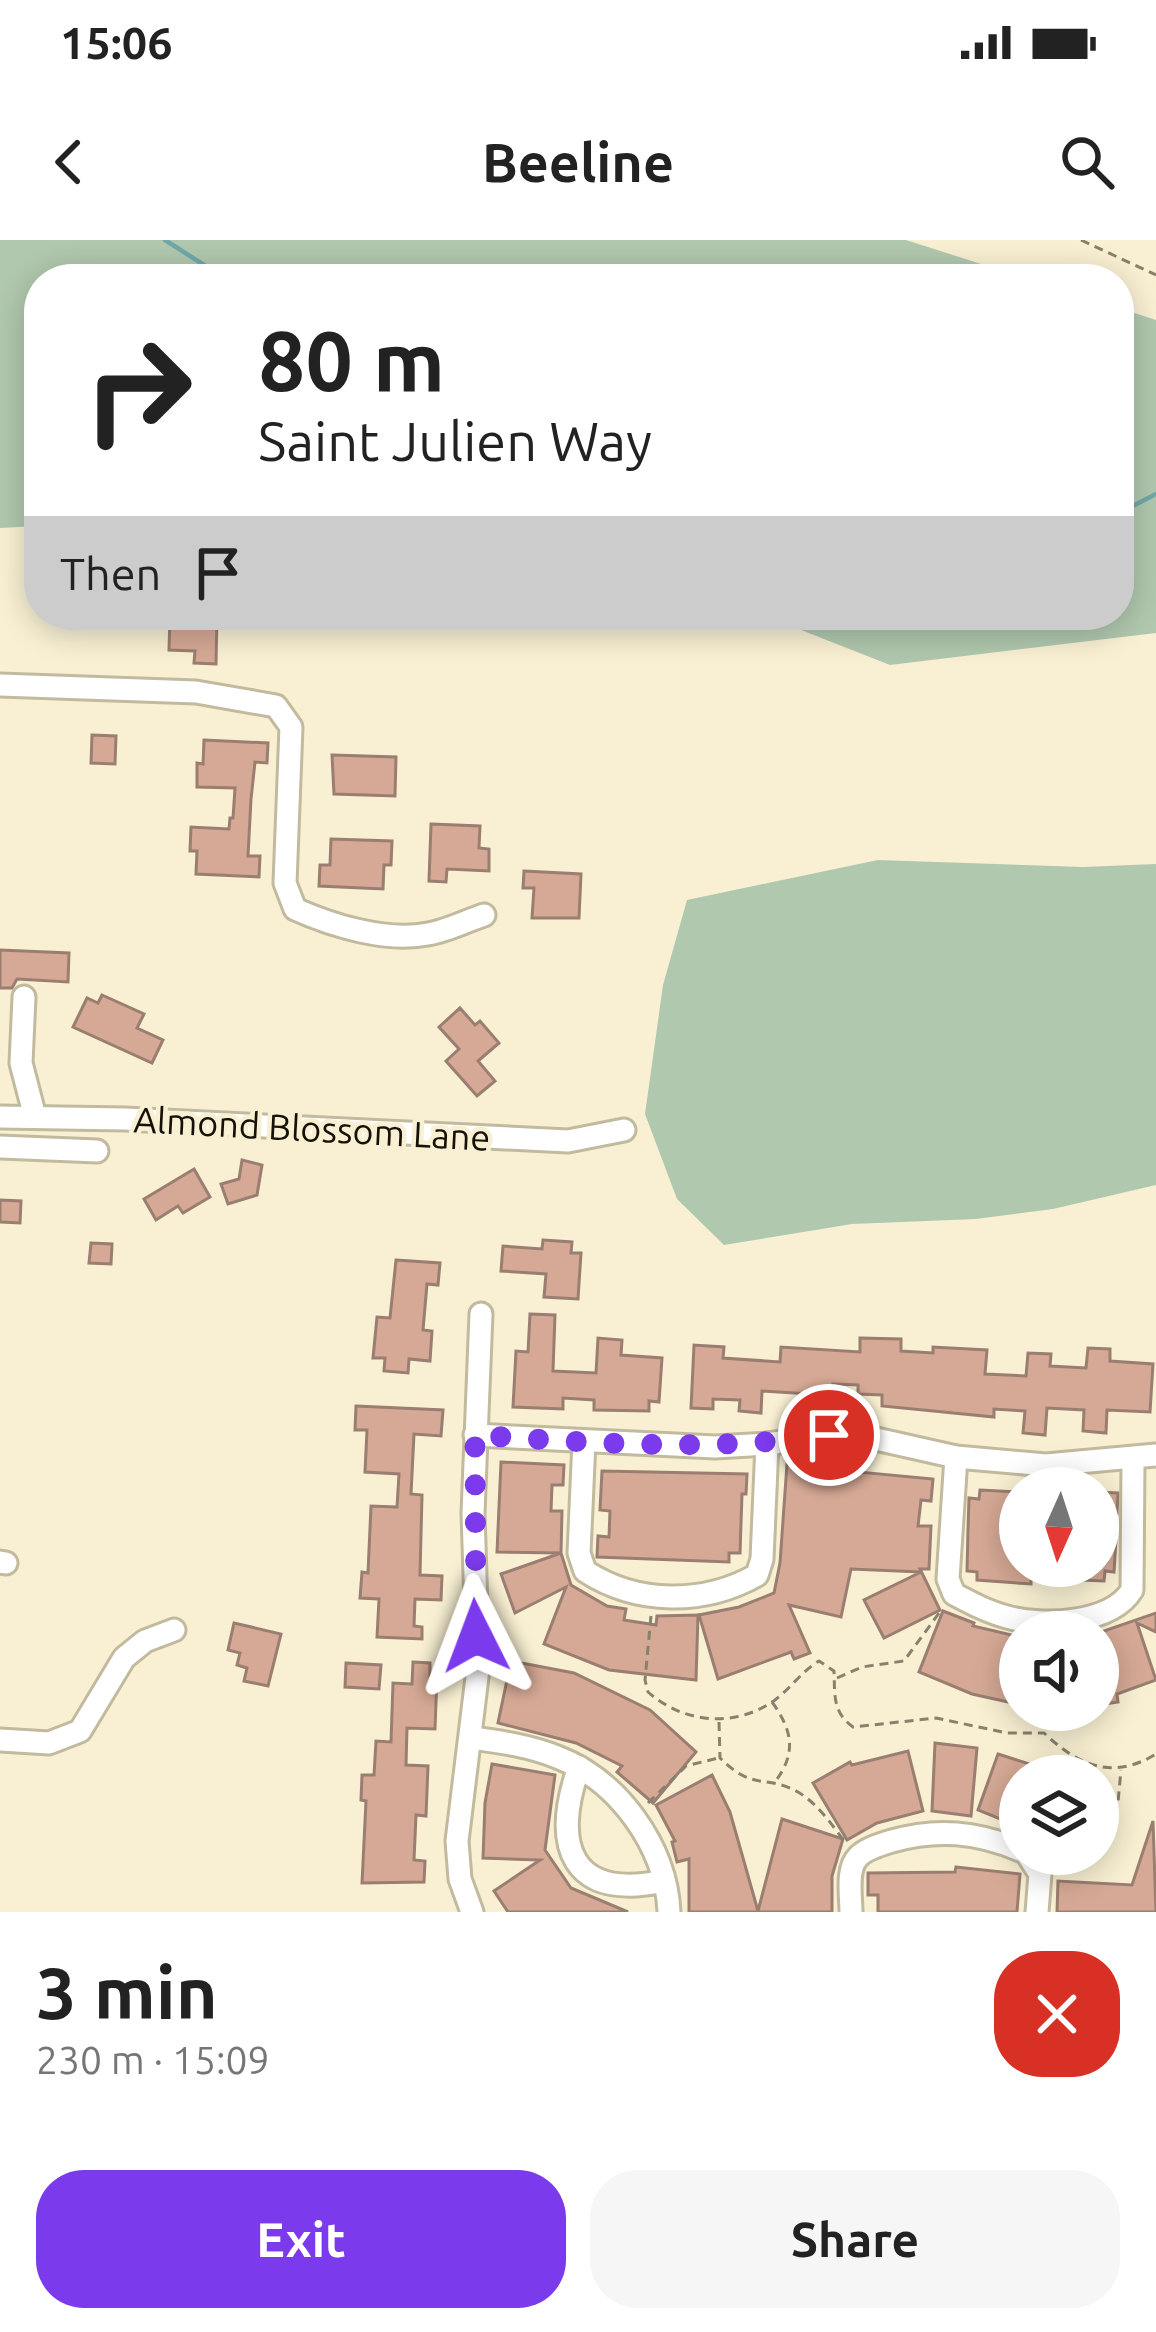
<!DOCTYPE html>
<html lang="en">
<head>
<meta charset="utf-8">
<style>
	:root { --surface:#fff; --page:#f6f6f6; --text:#222; --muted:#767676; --accent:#7c3aed }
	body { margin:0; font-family:Ubuntu,sans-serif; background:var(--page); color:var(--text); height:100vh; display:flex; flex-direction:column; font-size:45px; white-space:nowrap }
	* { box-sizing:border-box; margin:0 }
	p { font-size:39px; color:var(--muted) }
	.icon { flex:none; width:66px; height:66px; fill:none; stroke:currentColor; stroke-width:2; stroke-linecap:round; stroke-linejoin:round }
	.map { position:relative; height:1672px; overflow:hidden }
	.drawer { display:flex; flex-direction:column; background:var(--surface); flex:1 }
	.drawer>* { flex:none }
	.hud { position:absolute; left:24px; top:24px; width:1110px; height:366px; border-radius:48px; box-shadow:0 6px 30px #0003; background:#fff; color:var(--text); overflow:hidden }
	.needle { width:78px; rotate:183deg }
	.buttons { position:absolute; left:999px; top:1227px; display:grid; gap:24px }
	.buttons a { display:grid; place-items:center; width:120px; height:120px; border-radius:50%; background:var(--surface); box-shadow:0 6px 30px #0003; font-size:60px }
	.pin { position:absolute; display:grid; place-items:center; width:102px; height:102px; color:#fff; margin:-51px; border:6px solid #fff; border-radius:50%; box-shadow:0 3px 12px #0007 }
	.me { position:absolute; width:132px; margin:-66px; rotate:357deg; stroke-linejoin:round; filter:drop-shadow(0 0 9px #0008) }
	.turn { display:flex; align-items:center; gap:42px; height:252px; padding:0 36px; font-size:54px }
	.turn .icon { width:156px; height:156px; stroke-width:2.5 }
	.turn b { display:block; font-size:84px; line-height:102px }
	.then { display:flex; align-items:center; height:114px; padding:0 36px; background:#0003; gap:24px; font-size:45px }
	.round { display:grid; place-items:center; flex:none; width:126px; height:126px; border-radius:48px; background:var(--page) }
	.headline { display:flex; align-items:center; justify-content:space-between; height:204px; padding:0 36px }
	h1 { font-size:72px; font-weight:700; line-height:90px }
	.button { display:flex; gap:24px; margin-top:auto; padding:24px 36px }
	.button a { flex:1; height:138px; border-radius:48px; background:var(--accent); color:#fff; font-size:48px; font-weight:700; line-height:138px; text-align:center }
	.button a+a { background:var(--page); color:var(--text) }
	.status { display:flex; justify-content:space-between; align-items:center; height:84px; padding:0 60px; background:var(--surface); direction:ltr }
	.status svg { height:33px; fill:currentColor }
	header { display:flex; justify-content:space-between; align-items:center; height:156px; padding:0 36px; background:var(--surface); font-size:54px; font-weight:700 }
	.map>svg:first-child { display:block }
	.green { fill:#b0c8ae }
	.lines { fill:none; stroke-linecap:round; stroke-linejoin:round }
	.stream { stroke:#70a8aa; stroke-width:4.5 }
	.building { fill:#d5a995; stroke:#9a7e72; stroke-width:3 }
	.minor-casing { stroke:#c2ba9e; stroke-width:27 }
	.path { stroke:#87816d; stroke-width:3; stroke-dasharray:9 6; stroke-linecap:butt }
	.minor { stroke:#fff; stroke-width:21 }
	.route { stroke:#7c3aed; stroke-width:21; stroke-dasharray:0 37.8 }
	.labels { text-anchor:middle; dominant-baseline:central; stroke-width:9; stroke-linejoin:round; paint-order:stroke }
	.street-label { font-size:36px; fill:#141107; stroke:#f9f0d3 }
</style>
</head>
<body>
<div class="status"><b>15:06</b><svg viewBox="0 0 49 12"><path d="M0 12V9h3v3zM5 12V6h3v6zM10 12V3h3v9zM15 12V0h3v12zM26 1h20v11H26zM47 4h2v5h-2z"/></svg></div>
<header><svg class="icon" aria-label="back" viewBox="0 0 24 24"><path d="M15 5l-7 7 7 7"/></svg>Beeline<svg class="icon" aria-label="search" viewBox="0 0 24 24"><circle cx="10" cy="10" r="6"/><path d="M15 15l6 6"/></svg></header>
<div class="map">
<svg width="1156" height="1672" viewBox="0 0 1156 1672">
	<rect width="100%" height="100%" fill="#f9f0d3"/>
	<g class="green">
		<path d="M0 0H906L1028 39H39V286L0 288Z"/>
		<path d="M1119 68 1156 80V393L890 425 763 375H1119Z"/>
		<path d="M878 620 1083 627 1156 624V945L1053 969 976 979 852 984 724 1005 677 959 645 874 663 745 687 660Z"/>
	</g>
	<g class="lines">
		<g class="stream">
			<path d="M165 0 226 39"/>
			<path d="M1119 273 1156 254"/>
		</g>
	</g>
	<g class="building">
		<path d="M170 375H217L216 424 194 423 195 411 169 410Z"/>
		<path d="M92 495 116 496 115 524 91 523Z"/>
		<path d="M204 500 268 503 267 523 255 522 251 559 248 616H260L259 637 196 634 197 611H190L191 587 229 589 230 578H233L235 548 197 547V523L203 524Z"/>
		<path d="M332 515 396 517 395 556 334 554Z"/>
		<path d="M431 584 480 586 479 608 489 609V631L447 629 446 642 429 641Z"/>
		<path d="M331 599 392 601 391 625H384L383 649 319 646 320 625H330Z"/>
		<path d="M524 631 581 634 579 678H532L534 648H523Z"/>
		<path d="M0 710 69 713 68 742 17 739 12 748H0Z"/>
		<path d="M102 755 144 774 137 788 163 800 152 823 73 787 87 758 98 763Z"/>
		<path d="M460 768 475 785 480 781 499 803 478 821 495 841 477 856 446 821 459 809 439 787Z"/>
		<path d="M242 920 262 925 257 955 228 964 221 944 239 939Z"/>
		<path d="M194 929 210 957 183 973 178 966 156 980 144 959Z"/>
		<path d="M0 960 21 961 20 983 0 982Z"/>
		<path d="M543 1000 572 1002 571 1013H581L578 1059 544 1057 546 1034 501 1031 503 1006 542 1009Z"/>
		<path d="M91 1003 112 1004 111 1024 89 1023Z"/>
		<path d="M396 1020 440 1023 438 1045 427 1044 423 1090 432 1091 430 1121 409 1119 408 1133 384 1131 385 1118H373L377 1077 390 1078Z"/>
		<path d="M530 1074 555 1075 553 1131 596 1133 598 1098 622 1100 621 1115 662 1118 659 1162 649 1161V1171L594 1170V1160L563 1158V1169L513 1167 516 1111 528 1112Z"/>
		<path d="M860 1098 901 1099V1111L933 1113V1107L987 1110 985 1134 1026 1136 1028 1113 1051 1114 1050 1126 1086 1128 1088 1108 1110 1109V1121L1153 1124 1150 1172 1107 1170 1106 1193 1083 1191 1084 1170 1047 1168 1045 1195 1023 1193 1025 1171 994 1169V1177L882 1166V1155L858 1154V1145L833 1144 832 1167 809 1165 810 1154 762 1151 761 1173 739 1171 740 1160 713 1159V1169L691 1168 694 1105 724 1107 723 1118 780 1122 781 1107 860 1112Z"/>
		<path d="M356 1166 443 1170 441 1196 414 1194 411 1254 422 1255 420 1335 442 1336 441 1360 415 1359 414 1386 422 1387V1399L377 1397 379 1359 360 1358 362 1332 368 1333 371 1266 397 1267 399 1234 365 1232 367 1190H355Z"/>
		<path d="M501 1222 564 1225 563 1245H552L551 1271H562L561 1313 571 1345 607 1366 626 1369 624 1380 656 1385 657 1376 698 1375 696 1440 609 1430 544 1404 566 1347 515 1373 501 1334 561 1313 497 1312Z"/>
		<path d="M787 1224 859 1228 858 1232 933 1239 931 1261 921 1260 918 1286H931L929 1329H920L940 1370 884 1398 864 1360 921 1332 851 1329 841 1377 789 1365 810 1413 794 1419 791 1412 718 1439 699 1375 739 1367 774 1353 780 1323Z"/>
		<path d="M602 1231 747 1234 746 1254H742L740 1313H729V1322L597 1317 598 1296 609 1297 610 1271 600 1270Z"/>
		<path d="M980 1250 1020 1252V1326H1098V1299L1116 1300 1114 1332 1105 1331 1104 1341 1031 1338V1344L977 1340V1332L967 1331 968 1290 969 1258 979 1259Z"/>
		<path d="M1098 1252 1118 1253 1117 1274 1098 1273Z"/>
		<path d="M943 1371 974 1383 973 1386 1020 1397 1017 1464 972 1454 919 1432Z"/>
		<path d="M1156 1373V1392L1137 1383 1156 1440 1117 1454 1118 1462 1098 1465V1393Z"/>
		<path d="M234 1383 281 1394 268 1446 244 1441 247 1428 237 1425 240 1413 228 1410Z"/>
		<path d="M511 1421 574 1433 650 1470 696 1512 653 1563 617 1532 622 1526 576 1503 498 1483Z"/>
		<path d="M413 1422 430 1423V1436H437L435 1489 407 1488 406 1525 428 1526 426 1576 416 1575 414 1620 425 1621 424 1642 362 1643 366 1561 361 1560 362 1535H374L376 1501 391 1502 393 1443 412 1444Z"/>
		<path d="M346 1423 381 1425 379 1449 345 1447Z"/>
		<path d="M935 1503 977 1508 971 1576 932 1571Z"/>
		<path d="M908 1511 923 1571 877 1583 847 1600 813 1543 850 1522 852 1525Z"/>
		<path d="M998 1514 1042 1528 1045 1520 1078 1536H1020V1587L978 1570Z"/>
		<path d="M492 1524 555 1535 545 1610 571 1648 628 1672H508L494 1651 540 1620 483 1618 485 1563Z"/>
		<path d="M712 1535 730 1572 758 1671 782 1579 843 1599 832 1636V1672H689V1619L677 1622 672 1602 675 1601 656 1565Z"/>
		<path d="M1153 1581 1156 1672H1057L1058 1641 1132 1645Z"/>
		<path d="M956 1627 1020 1634 1017 1672H878V1655H868V1633L955 1632Z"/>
	</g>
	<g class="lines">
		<g class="minor-casing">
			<g id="minor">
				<path d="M0 445 196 452 276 466 291 487 285 643 295 669C333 686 386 702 428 694 447 691 466 681 484 675"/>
				<path d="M24 757 21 823 35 877"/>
				<path d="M0 877 125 879 568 901 624 890"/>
				<path d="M0 907 97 911"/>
				<path d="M475 1195 715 1207 767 1204 829 1195 876 1199 956 1217 1046 1225 1156 1215"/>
				<path d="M584 1201 579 1313 585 1331C637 1365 704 1365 757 1335L762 1319 767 1204"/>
				<path d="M956 1217 948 1339 954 1354C971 1363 988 1372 1007 1377 1043 1387 1111 1384 1132 1350L1133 1220"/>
				<path d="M0 1322 6 1323"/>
				<path d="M473 1498C501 1502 530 1506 557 1517 618 1540 666 1606 669 1672"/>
				<path d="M0 1500 49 1503 80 1491 124 1418 145 1401 174 1390"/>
				<path d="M579 1527C551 1606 571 1661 664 1641"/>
				<path d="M1027 1614 1040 1634 1037 1672"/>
				<path d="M472 1672 460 1639 457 1601 478 1429 473 1273 481 1074"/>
				<path d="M851 1672C851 1656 846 1629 858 1617 865 1609 882 1604 892 1601 937 1588 977 1592 1020 1610"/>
			</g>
		</g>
		<g class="path">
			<path d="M1081 0 1156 35"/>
			<path d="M651 1376 645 1440 648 1452C684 1484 736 1488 775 1460 791 1448 802 1431 819 1421L834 1431C835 1454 832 1472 853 1487L936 1478 1007 1493H1044C1078 1525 1112 1541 1156 1514"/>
			<path d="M837 1438 862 1427 904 1421 942 1369"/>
			<path d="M772 1462C793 1491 797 1514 774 1543"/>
			<path d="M719 1482 720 1518C754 1552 766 1534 798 1552 818 1564 832 1585 845 1602"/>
			<path d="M648 1563 686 1526 718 1518"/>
			<path d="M1098 1582 1118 1562 1121 1530"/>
		</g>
		<use href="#minor" class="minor"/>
	</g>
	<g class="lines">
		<path class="route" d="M476 1396 475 1195C593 1203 711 1212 829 1195"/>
	</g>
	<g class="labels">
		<g class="street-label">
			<text transform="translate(312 888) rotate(3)">Almond Blossom Lane</text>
		</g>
	</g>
</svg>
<div class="buttons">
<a><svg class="needle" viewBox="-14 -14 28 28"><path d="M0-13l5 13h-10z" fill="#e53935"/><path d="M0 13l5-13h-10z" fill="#767676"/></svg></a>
<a><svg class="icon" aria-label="sound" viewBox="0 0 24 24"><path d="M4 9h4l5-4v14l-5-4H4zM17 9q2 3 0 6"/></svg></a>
<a><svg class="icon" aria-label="layers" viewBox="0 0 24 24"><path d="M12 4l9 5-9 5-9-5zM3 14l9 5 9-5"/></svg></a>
</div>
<div class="pin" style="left:829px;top:1195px;background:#d93025"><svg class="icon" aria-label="arrive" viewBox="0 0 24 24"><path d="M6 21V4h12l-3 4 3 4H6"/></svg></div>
<svg class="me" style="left:476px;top:1396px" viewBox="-20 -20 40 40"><path d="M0-17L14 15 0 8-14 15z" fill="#7c3aed" stroke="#fff" stroke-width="4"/></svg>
<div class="hud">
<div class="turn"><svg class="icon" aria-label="right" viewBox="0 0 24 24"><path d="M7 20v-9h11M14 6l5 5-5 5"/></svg><div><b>80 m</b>Saint Julien Way</div></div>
<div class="then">Then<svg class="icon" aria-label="arrive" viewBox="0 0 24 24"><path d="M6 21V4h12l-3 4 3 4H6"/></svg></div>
</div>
</div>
<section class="drawer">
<div class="headline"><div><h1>3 min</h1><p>230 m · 15:09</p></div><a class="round" style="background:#d93025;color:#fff"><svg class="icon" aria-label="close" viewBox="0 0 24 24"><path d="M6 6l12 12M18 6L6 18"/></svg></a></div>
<div class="button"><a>Exit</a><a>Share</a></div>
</section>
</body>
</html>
